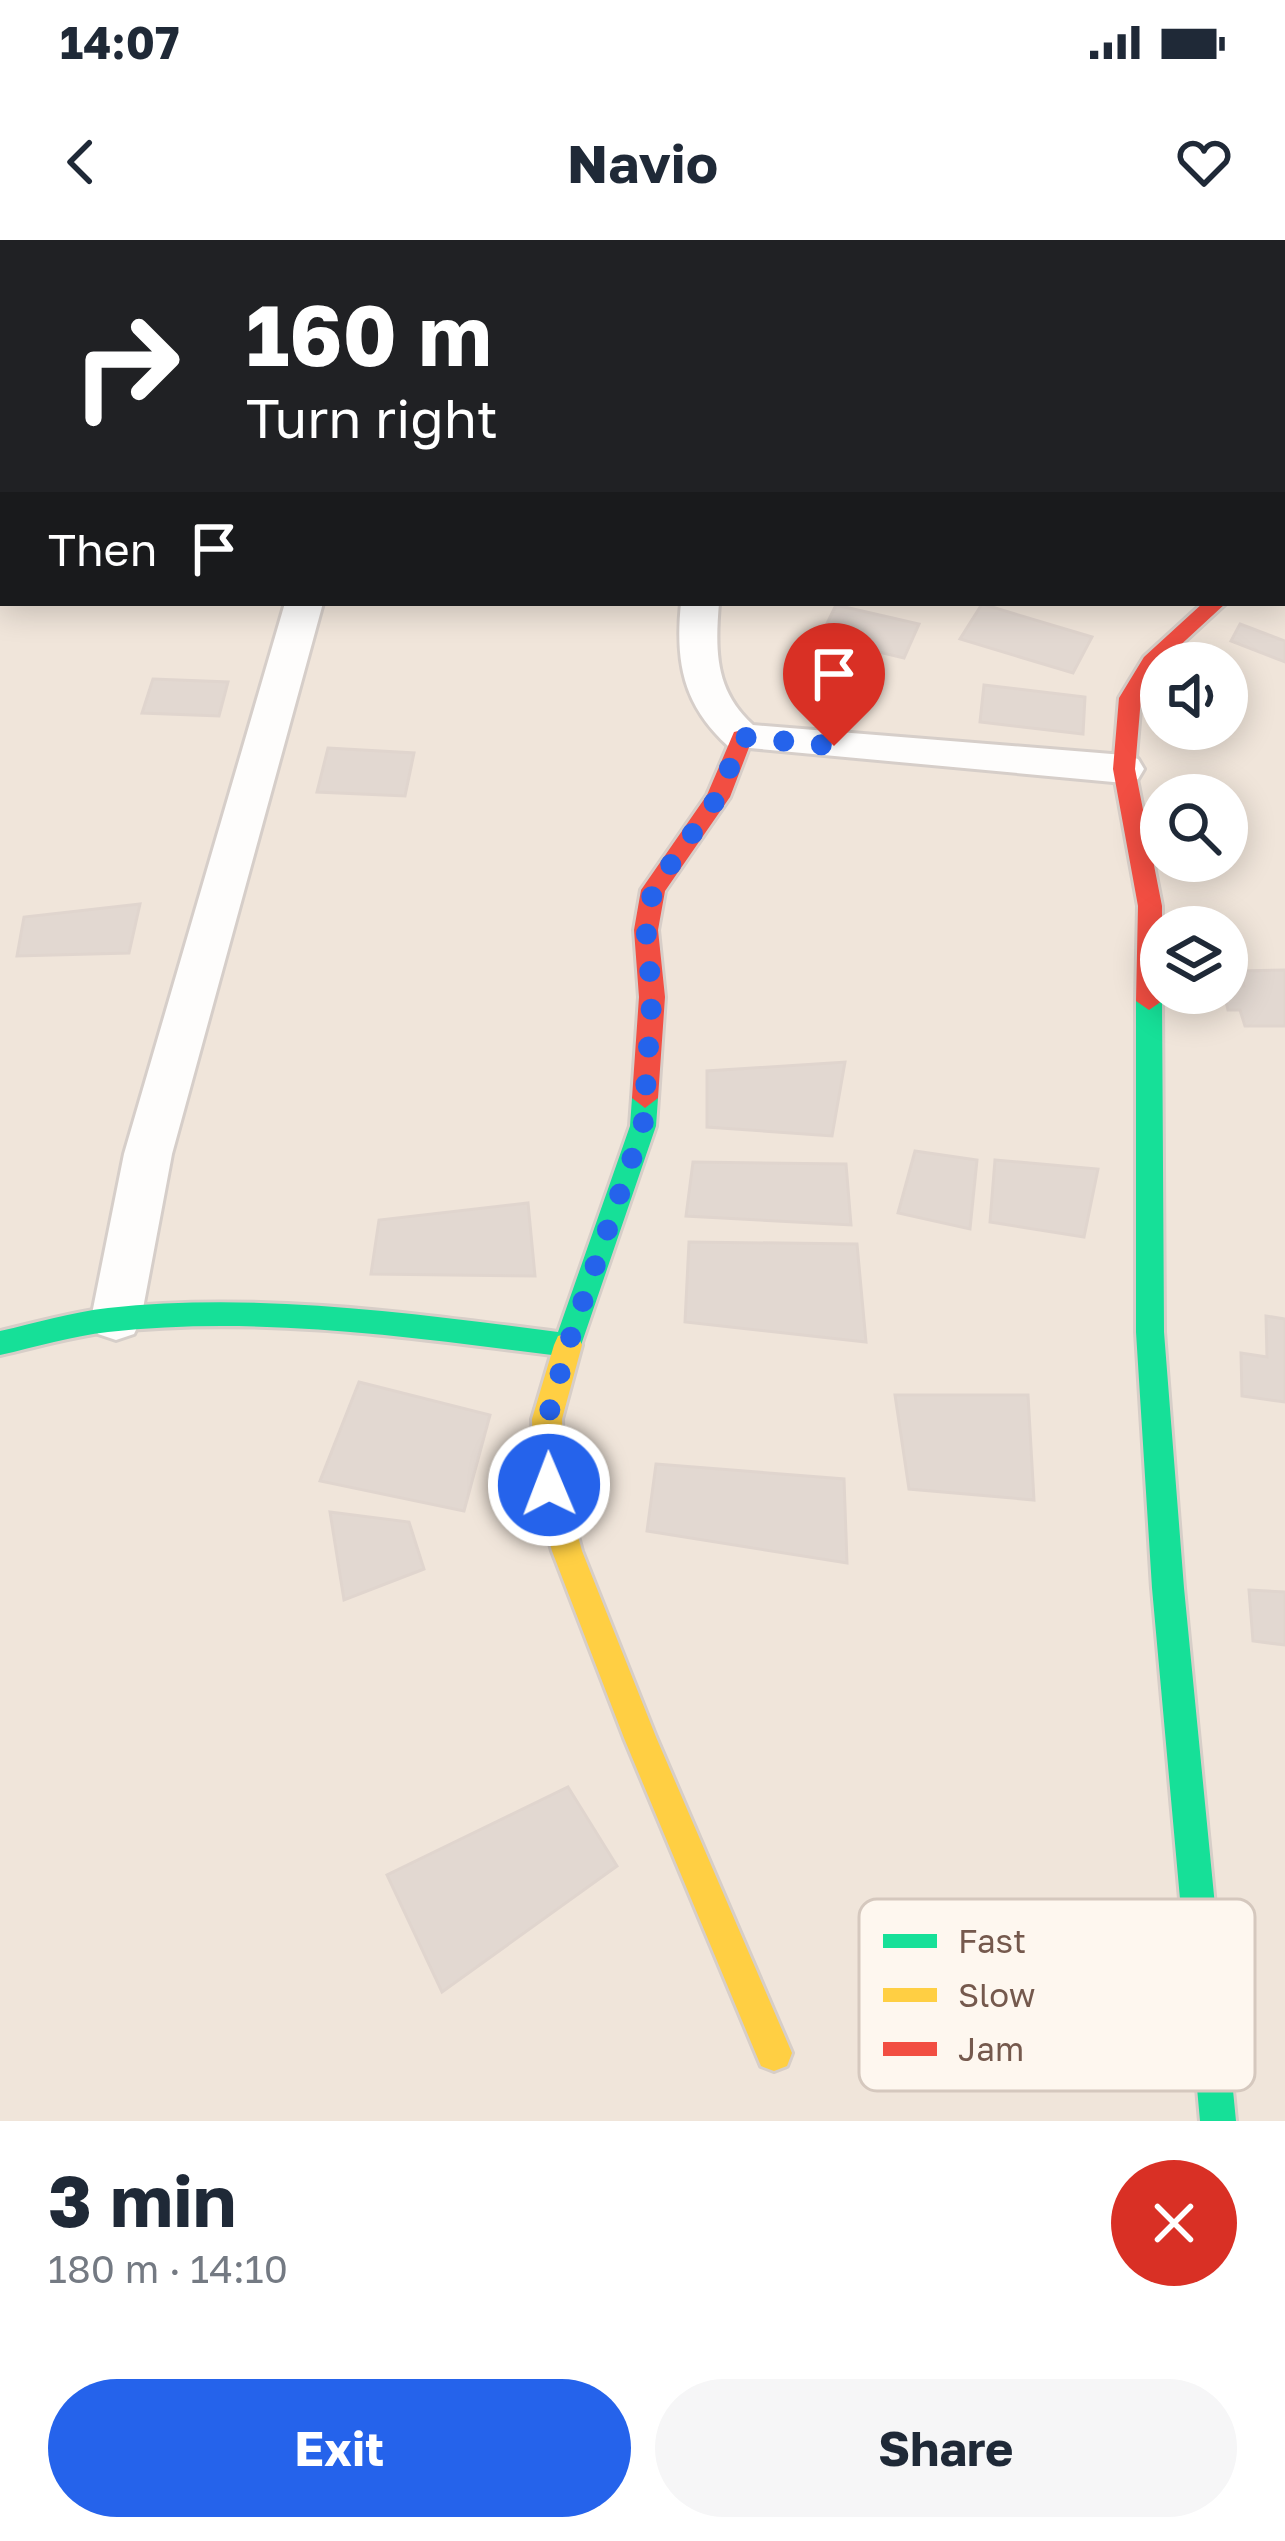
<!DOCTYPE html>
<html lang="en">
<head>
<meta charset="utf-8">
<style>
	:root { --surface:#fff; --page:#f6f6f7; --text:#1f2937; --muted:#747a83; --accent:#2563eb }
	body { margin:0; font-family:"Golos Text",sans-serif; background:var(--page); color:var(--text); height:100vh; display:flex; flex-direction:column; font-size:45px; white-space:nowrap }
	* { box-sizing:border-box; margin:0 }
	p { font-size:39px; color:var(--muted) }
	.icon { flex:none; width:66px; height:66px; fill:none; stroke:currentColor; stroke-width:2; stroke-linecap:round; stroke-linejoin:round }
	.map { position:relative; height:1881px; overflow:hidden }
	.panel { display:flex; flex-direction:column; background:var(--surface); flex:1 }
	.panel>* { flex:none }
	.top-card { position:absolute; left:0px; top:0px; width:1287px; height:366px; box-shadow:0 6px 30px #0003; background:#202124; color:#fff; overflow:hidden }
	.tools { position:absolute; left:1140px; top:402px; display:grid; gap:24px }
	.tools a { display:grid; place-items:center; width:108px; height:108px; border-radius:50%; background:var(--surface); box-shadow:0 6px 30px #0003; font-size:60px }
	.pin { position:absolute; display:grid; place-items:center; width:102px; height:102px; color:#fff; margin:-123px -51px; border-radius:50% 50% 50% 0; rotate:-45deg; box-shadow:0 0 12px #0007 }
	.pin .icon { rotate:45deg }
	.me { position:absolute; width:132px; margin:-66px; rotate:359deg; stroke-linejoin:round; filter:drop-shadow(0 0 9px #0008) }
	.turn { display:flex; align-items:center; gap:42px; height:252px; padding:0 48px; font-size:54px }
	.turn .icon { width:156px; height:156px; stroke-width:2.5 }
	.turn b { display:block; font-size:84px; line-height:102px }
	.then { display:flex; align-items:center; height:114px; padding:0 48px; background:#0003; gap:24px; font-size:45px }
	.round { display:grid; place-items:center; flex:none; width:126px; height:126px; border-radius:63px; background:var(--page) }
	.head { display:flex; align-items:center; justify-content:space-between; height:204px; padding:0 48px }
	h1 { font-size:72px; font-weight:700; line-height:90px }
	.cta { display:flex; gap:24px; margin-top:auto; padding:24px 48px }
	.cta a { flex:1; height:138px; border-radius:72px; background:var(--accent); color:#fff; font-size:48px; font-weight:700; line-height:138px; text-align:center }
	.cta a+a { background:var(--page); color:var(--text) }
	.status { display:flex; justify-content:space-between; align-items:center; height:84px; padding:0 60px; background:var(--surface); direction:ltr }
	.status svg { height:33px; fill:currentColor }
	header { display:flex; justify-content:space-between; align-items:center; height:156px; padding:0 48px; background:var(--surface); font-size:54px; font-weight:700 }
	.map>svg:first-child { display:block }
	.residential { fill:#f0e5da; fill-rule:evenodd }
	.building { fill:#e2d8d1; stroke:#e0d5ce; stroke-width:3 }
	.lines { fill:none; stroke-linecap:round; stroke-linejoin:round }
	.street-casing { stroke:#d6cec9; stroke-width:6 }
	.fast-casing { stroke:#d7cec8; stroke-width:6 }
	.slow-casing { stroke:#d7cec8; stroke-width:6 }
	.jam-casing { stroke:#d7cec8; stroke-width:6 }
	.street { fill:#fefdfc; fill-rule:evenodd }
	.fast { fill:#16e098; fill-rule:evenodd }
	.slow { fill:#ffcf43; fill-rule:evenodd }
	.jam { fill:#f24e42; fill-rule:evenodd }
	.route { stroke:#2563eb; stroke-width:21; stroke-dasharray:0 37.8 }
	.key { fill:#fef7ef; stroke:#d5c8be; stroke-width:3 }
	.key-label { font-size:33px; fill:#75594d }
</style>
</head>
<body>
<div class="status"><b>14:07</b><svg viewBox="0 0 49 12"><path d="M0 12V9h3v3zM5 12V6h3v6zM10 12V3h3v9zM15 12V0h3v12zM26 1h20v11H26zM47 4h2v5h-2z"/></svg></div>
<header><svg class="icon" aria-label="back" viewBox="0 0 24 24"><path d="M15 5l-7 7 7 7"/></svg>Navio<svg class="icon" aria-label="heart" viewBox="0 0 24 24"><path d="M12 20l-8-8c-3-5 5-10 8-4 3-6 11-1 8 4z"/></svg></header>
<div class="map">
<svg width="1285" height="1881" viewBox="0 0 1285 1881">
	<rect width="100%" height="100%" fill="#f7f2ec"/>
	<path class="residential" d="M0 0H1285V1881H0ZM3 3H1284V363H3ZM1161 423H1227V489H1161ZM1161 555H1227V621H1161ZM1161 687H1227V753H1161Z"/>
	<g class="building">
		<path d="M982 364 1092 397 1073 433 960 399Z"/>
		<path d="M836 365 919 384 904 418 820 398Z"/>
		<path d="M1240 384 1285 401V422L1231 401Z"/>
		<path d="M153 439 228 442 219 476 142 473Z"/>
		<path d="M984 445 1085 457 1083 494 980 482Z"/>
		<path d="M328 508 414 513 405 556 317 552Z"/>
		<path d="M140 664 129 713 17 716 24 677Z"/>
		<path d="M1285 730V786H1245L1240 770H1228L1224 753 1227 746H1244L1240 731Z"/>
		<path d="M845 822 832 896 707 887V831Z"/>
		<path d="M915 911 977 920 970 989 898 973Z"/>
		<path d="M995 920 1098 929 1084 997 990 982Z"/>
		<path d="M693 922 846 924 851 985 686 976Z"/>
		<path d="M528 963 535 1036 371 1034 379 980Z"/>
		<path d="M689 1002 857 1004 866 1102 685 1082Z"/>
		<path d="M1266 1076 1285 1079V1162L1242 1156 1241 1113 1267 1117Z"/>
		<path d="M359 1142 490 1175 464 1271 320 1241Z"/>
		<path d="M895 1155H1028L1034 1260 909 1249Z"/>
		<path d="M656 1224 844 1239 847 1323 647 1291Z"/>
		<path d="M330 1272 409 1282 424 1329 344 1360Z"/>
		<path d="M1249 1350 1285 1352V1405L1253 1401Z"/>
		<path d="M568 1547 617 1626 442 1752 387 1635Z"/>
	</g>
	<g class="lines">
		<g class="street-casing">
			<g id="street">
				<path d="M653 0H687L689 3H655Z"/>
				<path d="M1185 0H1221L1223 3H1187Z"/>
				<rect x="1284" y="22" width="1" height="18"/>
				<path d="M3 140V161L0 162V141Z"/>
				<rect x="1284" y="295" width="1" height="22"/>
				<path d="M285 363H323L172 914 141 1079 134 1094 116 1100 98 1094 91 1079 124 914Z"/>
				<path d="M681 363H719C715 411 715 451 753 485L1124 515 1138 519 1144 529 1138 539 1124 543 728 506C683 465 675 422 681 363Z"/>
			</g>
		</g>
		<g class="fast-casing">
			<g id="fast">
				<path d="M1149 752 1162 761 1164 1092 1184 1348 1236 1881H1200L1152 1348 1136 1092V761Z"/>
				<path d="M645 848 658 858 656 886 578 1114 568 1117C416 1098 262 1075 108 1092 72 1096 36 1107 0 1115V1091C36 1083 72 1072 108 1068 259 1052 409 1073 558 1092L630 886 632 858Z"/>
			</g>
		</g>
		<g class="slow-casing">
			<path id="slow" d="M568 1093 578 1096 582 1105 562 1179 564 1245 582 1311 656 1497 792 1813 787 1826 774 1831 761 1826 624 1498 552 1311 534 1245 532 1179 554 1105 558 1096Z"/>
		</g>
		<g class="jam-casing">
			<g id="jam">
				<path d="M1203 363H1226L1161 423 1141 458 1135 529 1162 666V761L1149 770 1136 761 1138 666 1113 529 1119 458 1144 417Z"/>
				<path d="M742 490 753 497 730 557 665 651 658 690 665 757 658 858 645 868 632 858 639 757 634 690 641 650 707 555 734 492Z"/>
			</g>
		</g>
		<use href="#street" class="street"/>
		<use href="#fast" class="fast"/>
		<use href="#slow" class="slow"/>
		<use href="#jam" class="jam"/>
	</g>
	<g class="lines">
		<path class="route" d="M549 1245 547 1180 568 1105 643 886 652 757 646 690 653 650 718 557 742 497 834 506"/>
	</g>
	<rect x="859" y="1659" width="396" height="192" rx="18" class="key"/>
	<rect x="883" y="1694" width="54" height="14" fill="#16e098"/>
	<rect x="883" y="1748" width="54" height="14" fill="#ffcf43"/>
	<rect x="883" y="1802" width="54" height="14" fill="#f24e42"/>
	<g class="key-label">
		<text x="958" y="1713">Fast</text>
		<text x="958" y="1767">Slow</text>
		<text x="958" y="1821">Jam</text>
	</g>
</svg>
<div class="tools">
<a><svg class="icon" aria-label="sound" viewBox="0 0 24 24"><path d="M4 9h4l5-4v14l-5-4H4zM17 9q2 3 0 6"/></svg></a>
<a><svg class="icon" aria-label="search" viewBox="0 0 24 24"><circle cx="10" cy="10" r="6"/><path d="M15 15l6 6"/></svg></a>
<a><svg class="icon" aria-label="layers" viewBox="0 0 24 24"><path d="M12 4l9 5-9 5-9-5zM3 14l9 5 9-5"/></svg></a>
</div>
<div class="pin" style="left:834px;top:506px;background:#d93025"><svg class="icon" aria-label="arrive" viewBox="0 0 24 24"><path d="M6 21V4h12l-3 4 3 4H6"/></svg></div>
<svg class="me" style="left:549px;top:1245px" viewBox="-20 -20 40 40"><circle r="17" fill="#2563eb" stroke="#fff" stroke-width="3"/><path d="M0-11L8 9 0 5-8 9z" fill="#fff"/></svg>
<div class="top-card">
<div class="turn"><svg class="icon" aria-label="right" viewBox="0 0 24 24"><path d="M7 20v-9h11M14 6l5 5-5 5"/></svg><div><b>160 m</b>Turn right</div></div>
<div class="then">Then<svg class="icon" aria-label="arrive" viewBox="0 0 24 24"><path d="M6 21V4h12l-3 4 3 4H6"/></svg></div>
</div>
</div>
<section class="panel">
<div class="head"><div><h1>3 min</h1><p>180 m · 14:10</p></div><a class="round" style="background:#d93025;color:#fff"><svg class="icon" aria-label="close" viewBox="0 0 24 24"><path d="M6 6l12 12M18 6L6 18"/></svg></a></div>
<div class="cta"><a>Exit</a><a>Share</a></div>
</section>
</body>
</html>
